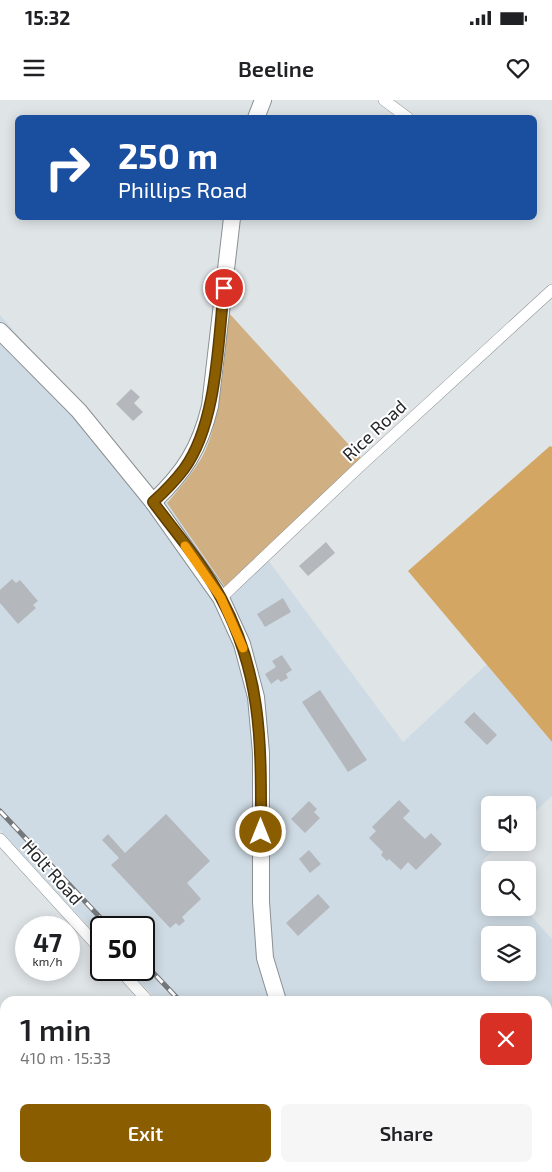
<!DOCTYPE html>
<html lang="en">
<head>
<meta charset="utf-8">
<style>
	:root { --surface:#fff; --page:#f6f6f6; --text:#202124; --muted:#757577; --accent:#8a5d00 }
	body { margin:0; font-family:"Exo 2",sans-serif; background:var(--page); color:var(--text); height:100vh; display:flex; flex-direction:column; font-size:19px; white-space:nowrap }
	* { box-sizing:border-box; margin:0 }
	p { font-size:16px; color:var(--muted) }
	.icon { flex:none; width:28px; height:28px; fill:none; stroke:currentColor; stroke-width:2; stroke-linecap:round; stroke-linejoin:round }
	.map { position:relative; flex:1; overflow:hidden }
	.panel { position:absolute; left:0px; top:896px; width:552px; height:176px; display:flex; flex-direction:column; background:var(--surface); border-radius:15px 15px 0 0; box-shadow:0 2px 12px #0003 }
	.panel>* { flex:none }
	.hud { position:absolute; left:15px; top:15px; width:522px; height:105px; border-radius:8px; box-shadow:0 2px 12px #0003; background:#1a4fa0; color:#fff; overflow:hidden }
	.controls { position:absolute; left:481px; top:696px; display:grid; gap:10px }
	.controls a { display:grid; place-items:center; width:55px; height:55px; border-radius:8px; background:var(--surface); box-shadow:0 2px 12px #0003; font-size:25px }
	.speed { position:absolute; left:15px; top:816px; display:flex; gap:10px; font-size:25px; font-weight:700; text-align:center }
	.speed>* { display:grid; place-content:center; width:65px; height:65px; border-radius:50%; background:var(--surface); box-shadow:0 2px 12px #0003; line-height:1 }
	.speed small { font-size:12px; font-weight:400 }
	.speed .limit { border:2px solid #111; border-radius:8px; background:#fff; color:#111 }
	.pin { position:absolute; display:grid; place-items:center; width:42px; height:42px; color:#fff; margin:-21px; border:2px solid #fff; border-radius:50%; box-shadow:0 1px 5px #0007 }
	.me { position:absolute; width:55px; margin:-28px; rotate:0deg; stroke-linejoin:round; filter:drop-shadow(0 0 4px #0008) }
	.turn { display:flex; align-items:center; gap:18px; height:105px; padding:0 20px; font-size:22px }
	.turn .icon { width:65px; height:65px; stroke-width:2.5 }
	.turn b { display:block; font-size:35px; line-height:42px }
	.round { display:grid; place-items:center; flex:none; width:52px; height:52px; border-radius:8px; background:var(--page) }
	.head { display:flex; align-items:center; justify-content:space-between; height:85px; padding:0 20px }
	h1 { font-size:30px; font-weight:600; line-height:38px }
	.cta { display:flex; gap:10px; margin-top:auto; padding:10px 20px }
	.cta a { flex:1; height:58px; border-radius:8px; background:var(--accent); color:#fff; font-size:20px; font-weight:600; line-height:58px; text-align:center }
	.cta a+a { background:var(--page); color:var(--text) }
	.status { display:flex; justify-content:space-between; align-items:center; height:35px; padding:0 25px; background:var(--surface); direction:ltr }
	.status svg { height:14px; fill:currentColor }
	header { display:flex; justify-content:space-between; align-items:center; height:65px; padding:0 20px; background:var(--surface); font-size:22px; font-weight:600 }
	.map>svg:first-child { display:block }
	.built { fill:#cfdbe4; fill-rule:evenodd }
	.green { fill:#d0b083 }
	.forest { fill:#d3a664 }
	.building { fill:#b4b8bc }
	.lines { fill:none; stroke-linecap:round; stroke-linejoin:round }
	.street-casing { stroke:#8b9093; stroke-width:12 }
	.secondary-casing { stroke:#8b9093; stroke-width:18 }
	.street { stroke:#fff; stroke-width:11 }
	.secondary { stroke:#fff; stroke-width:16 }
	.rail-casing { stroke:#75787b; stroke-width:5 }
	.rail { stroke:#fff; stroke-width:3; stroke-dasharray:9; stroke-linecap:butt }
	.route-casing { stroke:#5a3c00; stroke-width:12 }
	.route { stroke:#8a5d00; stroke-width:9 }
	.slow { stroke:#f59e0b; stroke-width:9 }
	.labels { text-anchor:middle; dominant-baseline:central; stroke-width:4; stroke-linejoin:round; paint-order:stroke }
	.street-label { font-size:18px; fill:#242628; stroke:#fff }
</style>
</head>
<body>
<div class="status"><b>15:32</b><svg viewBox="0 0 49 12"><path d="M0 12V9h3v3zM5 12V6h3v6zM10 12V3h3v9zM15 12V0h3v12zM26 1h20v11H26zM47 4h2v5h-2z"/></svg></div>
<header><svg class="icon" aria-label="menu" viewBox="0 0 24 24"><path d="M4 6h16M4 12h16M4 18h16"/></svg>Beeline<svg class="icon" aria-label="heart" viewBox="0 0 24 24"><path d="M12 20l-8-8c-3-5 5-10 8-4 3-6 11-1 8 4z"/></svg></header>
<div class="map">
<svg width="552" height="1072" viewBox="0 0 552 1072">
	<rect width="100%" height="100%" fill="#dfe4e7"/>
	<path class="built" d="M0 215 167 403 224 487 262 452 403 642 487 564 552 642V696L528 718V705H490V742L501 743 482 761 490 771V808H524L552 839V1072H316L311 1068H548V901H158L129 870H144V828H101V840L0 730ZM490 835H528V872H490Z"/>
	<path class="green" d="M229 213 361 358 225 487 167 403C179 389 192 374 202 357 222 321 224 255 229 213Z"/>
	<path class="forest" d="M550 346 552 347V642L408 471Z"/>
	<g class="building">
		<path d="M131 289 140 297 134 303 143 312 133 321 116 304Z"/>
		<path d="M326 442 335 453 308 476 299 466Z"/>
		<path d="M12 479 16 483 20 480 38 501 33 505 36 508 18 524 0 503V490Z"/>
		<path d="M283 498 291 512 265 527 257 514Z"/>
		<path d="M282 555 292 570 286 574 288 578 281 582 278 579 271 584 265 574 276 567 272 561Z"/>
		<path d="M320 590 367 660 348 672 302 602Z"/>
		<path d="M474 612 497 635 487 645 464 622Z"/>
		<path d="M399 700 410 711 403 718 425 739 431 733 442 744 416 770 408 762 401 770 389 759 387 761 381 755 383 752 369 738 376 731 372 727Z"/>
		<path d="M309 701 317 709 314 712 320 718 305 733 291 719Z"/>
		<path d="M166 714 210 761 187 783 201 799 182 817 185 821 179 826 176 823 170 828 111 765 119 758 102 740 108 734 125 753Z"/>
		<path d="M309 750 321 764 310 773 299 759Z"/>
		<path d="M318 794 330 807 298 836 286 823Z"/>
	</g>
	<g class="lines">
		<g class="street-casing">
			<g id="street">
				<path d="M384 0 408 18"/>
				<path d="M221 498 358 368 552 190"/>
				<path d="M0 739 101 850"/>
				<path d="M120 870 148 901"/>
				<path d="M99 1072 105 1068"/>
			</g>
		</g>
		<g class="secondary-casing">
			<g id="secondary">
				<path d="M256 18 263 0"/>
				<path d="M0 231 79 311 153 402 221 498 242 544 256 597 261 653V802L265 858 278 901"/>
				<path d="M153 402C184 373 200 348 210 306L232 118"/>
				<path d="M548 998 552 995"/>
				<path d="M401 1068 405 1072"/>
				<path d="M428 1072 434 1068"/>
			</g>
		</g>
		<use href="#street" class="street"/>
		<use href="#secondary" class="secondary"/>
		<g class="rail-casing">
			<g id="rail">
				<path d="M0 711 110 828"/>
				<path d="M144 863 180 901"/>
				<path d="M335 1068 339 1072"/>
			</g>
		</g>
		<use href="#rail" class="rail"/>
	</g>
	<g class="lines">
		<g class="route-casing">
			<path id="route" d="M224 188C218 242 217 324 184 369 175 381 164 392 153 402 176 433 203 464 221 498 263 576 261 646 261 732"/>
		</g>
		<use href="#route" class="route"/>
		<path class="slow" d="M185 446 221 498 243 548"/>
	</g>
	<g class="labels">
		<g class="street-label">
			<text transform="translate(374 330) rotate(-43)">Rice Road</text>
			<text transform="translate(53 772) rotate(48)">Holt Road</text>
		</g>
	</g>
</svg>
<div class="controls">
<a><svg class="icon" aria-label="sound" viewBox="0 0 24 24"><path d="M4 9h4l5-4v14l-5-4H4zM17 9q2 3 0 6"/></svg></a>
<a><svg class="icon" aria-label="search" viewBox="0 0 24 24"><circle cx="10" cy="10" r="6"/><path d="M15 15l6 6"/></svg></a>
<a><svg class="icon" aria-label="layers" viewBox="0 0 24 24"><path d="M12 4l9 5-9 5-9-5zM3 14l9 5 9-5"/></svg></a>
</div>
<div class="speed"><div>47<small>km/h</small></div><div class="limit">50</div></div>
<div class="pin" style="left:224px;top:188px;background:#d93025"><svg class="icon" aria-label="arrive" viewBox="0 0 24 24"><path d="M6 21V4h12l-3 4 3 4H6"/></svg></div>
<svg class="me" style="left:261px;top:732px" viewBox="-20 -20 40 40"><circle r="17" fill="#8a5d00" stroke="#fff" stroke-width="3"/><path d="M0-11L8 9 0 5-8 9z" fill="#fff"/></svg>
<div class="hud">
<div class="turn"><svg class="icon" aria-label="right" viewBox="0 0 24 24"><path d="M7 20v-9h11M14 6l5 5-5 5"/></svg><div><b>250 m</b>Phillips Road</div></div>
</div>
<section class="panel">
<div class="head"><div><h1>1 min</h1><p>410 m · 15:33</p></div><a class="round" style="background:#d93025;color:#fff"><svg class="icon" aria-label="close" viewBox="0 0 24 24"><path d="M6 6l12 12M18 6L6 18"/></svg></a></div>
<div class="cta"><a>Exit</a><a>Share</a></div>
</section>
</div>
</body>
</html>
